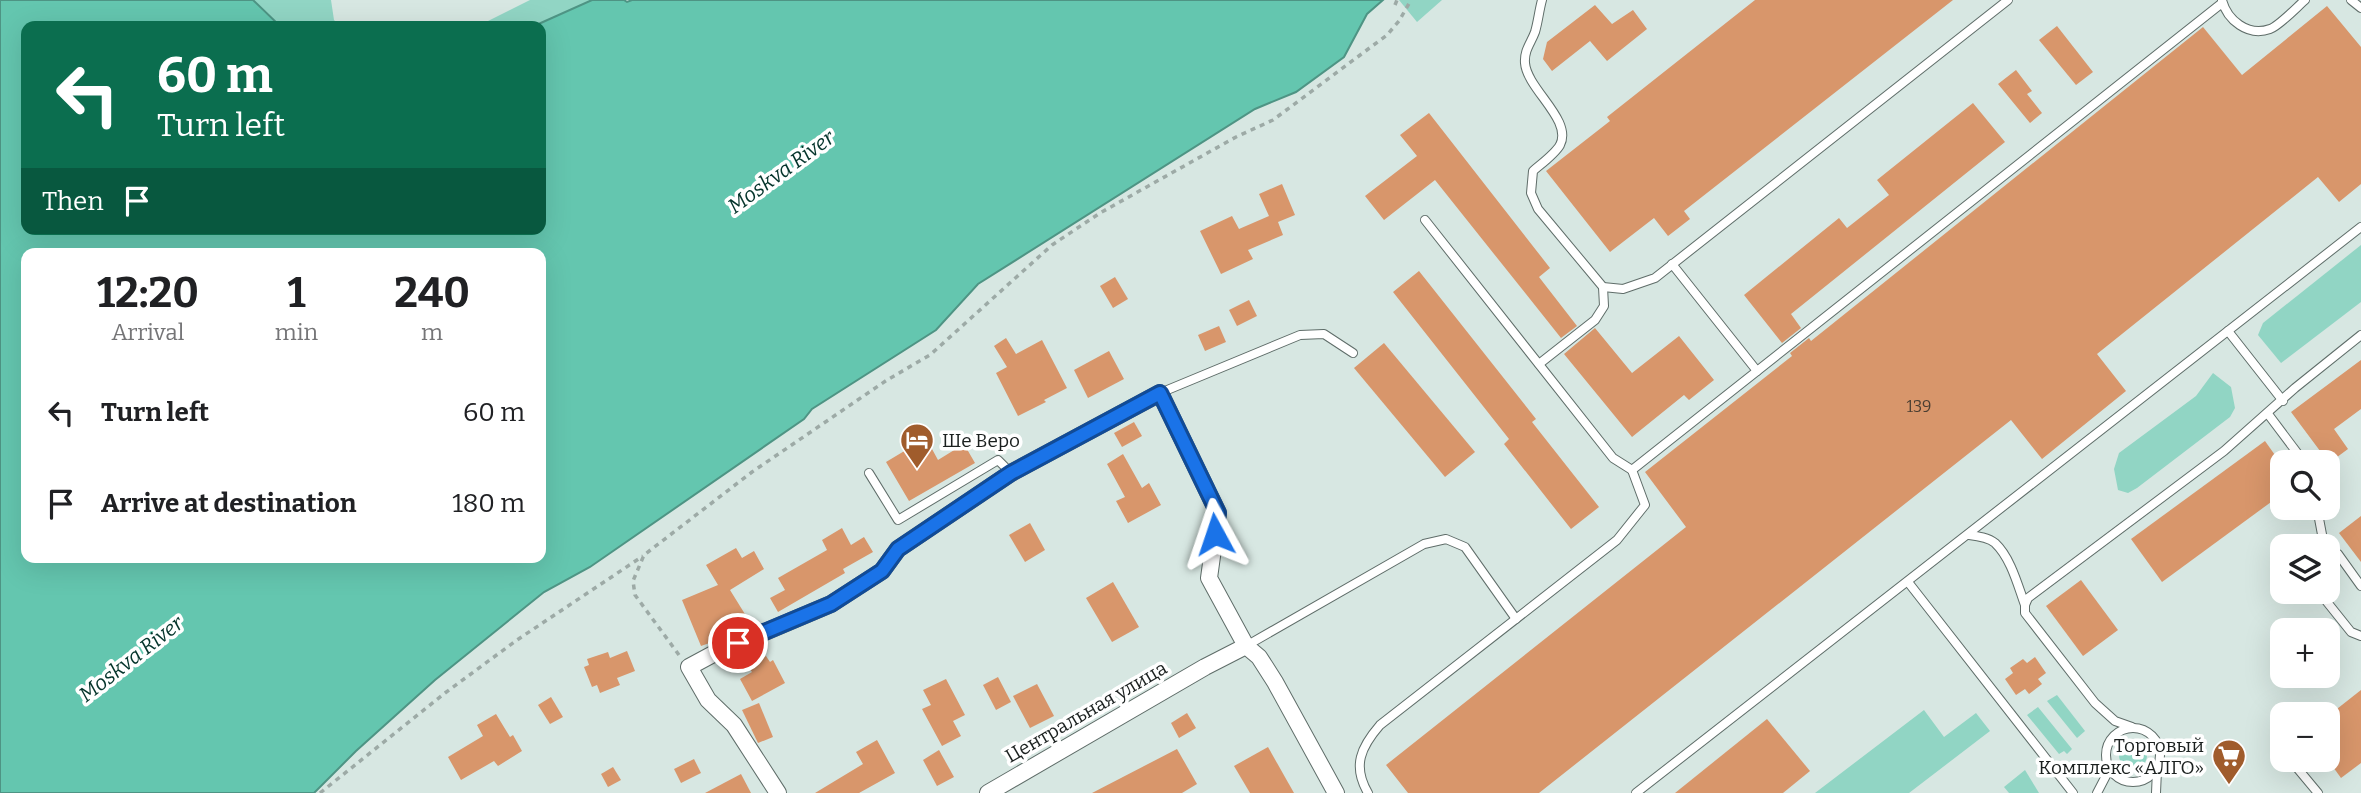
<!DOCTYPE html>
<html lang="en">
<head>
<meta charset="utf-8">
<style>
	:root { --surface:#fff; --page:#f6f6f6; --text:#202124; --muted:#757577 }
	body { margin:0; font-family:Bitter,serif; background:var(--page); color:var(--text); height:100vh; display:flex; flex-direction:column; font-size:26px; white-space:nowrap }
	* { box-sizing:border-box; margin:0 }
	p { font-size:23px; color:var(--muted) }
	.icon { flex:none; width:38px; height:38px; fill:none; stroke:currentColor; stroke-width:2; stroke-linecap:round; stroke-linejoin:round }
	.map { position:relative; flex:1; overflow:hidden }
	.details { position:absolute; left:21px; top:248px; width:525px; height:315px; display:flex; flex-direction:column; background:var(--surface); border-radius:14px; box-shadow:0 7px 28px #0002 }
	.details>* { flex:none }
	.top-card { position:absolute; left:21px; top:21px; width:525px; height:214px; border-radius:14px; box-shadow:0 7px 28px #0002; background:#0b6e4f; color:#fff; overflow:hidden }
	.fabs { position:absolute; left:2270px; top:450px; display:grid; gap:14px }
	.fabs a { display:grid; place-items:center; width:70px; height:70px; border-radius:14px; background:var(--surface); box-shadow:0 7px 28px #0002; font-size:35px }
	.pin { position:absolute; display:grid; place-items:center; width:60px; height:60px; color:#fff; margin:-30px; border:4px solid #fff; border-radius:50%; box-shadow:0 2px 7px #0007 }
	.me { position:absolute; width:77px; margin:-38px; rotate:355deg; stroke-linejoin:round; filter:drop-shadow(0 0 5px #0008) }
	.turn { display:flex; align-items:center; gap:24px; height:147px; padding:0 21px; font-size:32px }
	.turn .icon { width:91px; height:91px; stroke-width:2.5 }
	.turn b { display:block; font-size:49px; line-height:60px }
	.then { display:flex; align-items:center; height:66px; padding:0 21px; background:#0003; gap:14px; font-size:26px }
	.eta { display:flex; justify-content:space-evenly; align-items:center; height:119px; text-align:center }
	.eta b { font-size:42px; font-weight:700; line-height:49px }
	ul { padding:0; list-style:none }
	li { display:flex; align-items:center; gap:21px; height:91px; padding:0 21px }
	li div { flex:1 }
	li b { display:block; font-size:26px }
	li em { font-style:normal }
	.map>svg:first-child { display:block }
	.green { fill:#91d5c4 }
	.water { fill:#64c6af; stroke:#4e9484; stroke-width:2; fill-rule:evenodd }
	.building { fill:#d8966b }
	.lines { fill:none; stroke-linecap:round; stroke-linejoin:round }
	.service-casing { stroke:#5f6d69; stroke-width:10 }
	.minor-casing { stroke:#5f6d69; stroke-width:18 }
	.path { stroke:#9daaa6; stroke-width:3.5; stroke-dasharray:5 5; stroke-linecap:butt }
	.service { stroke:#fff; stroke-width:8 }
	.minor { stroke:#fff; stroke-width:16 }
	.route-casing { stroke:#114b97; stroke-width:18 }
	.route { stroke:#1a73e8; stroke-width:12 }
	.labels { text-anchor:middle; dominant-baseline:central; stroke-width:7; stroke-linejoin:round; paint-order:stroke }
	.number-label { font-size:16px; fill:#4a3e32 }
	.poi-label { font-size:19px; fill:#1b201f; stroke:#fff; text-anchor:start }
	.street-label { font-size:19px; fill:#1b201f; stroke:#fff }
	.water-label { font-size:21px; font-style:italic; fill:#04342b; stroke:#fff }
</style>
</head>
<body>
<div class="map">
<svg width="2361" height="793" viewBox="0 0 2361 793">
	<rect width="100%" height="100%" fill="#d7e7e2"/>
	<g class="green">
		<path d="M253 0H331L334 20 340 26H280Z"/>
		<path d="M530 0H592L534 26H478Z"/>
		<path d="M1399 0H1442L1417 22Z"/>
		<path d="M2361 245V302L2281 363 2258 335 2263 323Z"/>
		<path d="M2213 373 2231 387 2235 408 2230 417 2137 488 2128 493 2118 490 2114 469 2119 453 2196 396Z"/>
		<path d="M2057 695 2085 731 2077 738 2047 701Z"/>
		<path d="M2038 707 2072 749 2067 754 2064 751 2059 754 2027 715Z"/>
		<path d="M1924 710 1944 737 1976 713 1990 731 1909 793H1815Z"/>
		<circle cx="2133" cy="755" r="14"/>
		<path d="M2025 770 2039 793H2009L2004 787Z"/>
	</g>
	<path class="water" d="M0 0H253L280 26H26V229H541V26H534L592 0H624L627 2 632 0H1383L1367 14 1344 57 1296 92 1255 109 978 284 936 330 812 409 804 419 590 567 544 592 435 680 356 751 314 793H0ZM26 254H541V558H26Z"/>
	<g class="building">
		<path d="M1755 0H1953L1684 211 1690 219 1668 236 1654 218 1610 252 1546 171 1610 121 1607 117Z"/>
		<path d="M1595 5 1612 24 1633 10 1647 29 1607 61 1590 41 1552 71 1543 59 1547 42Z"/>
		<path d="M2327 6 2361 47V184L2339 202 2318 177 2097 354 2126 391 2042 459 2011 420 1539 793H1408L1386 765 1686 527 1645 472 1792 356 1790 353 1809 338 1811 341 2203 27 2242 75Z"/>
		<path d="M2057 26 2093 72 2076 85 2039 40Z"/>
		<path d="M2016 70 2032 91 2027 94 2042 113 2030 123 1998 84Z"/>
		<path d="M1973 103 2005 142 1791 314 1801 328 1782 343 1744 295 1839 218 1847 228 1889 195 1877 180Z"/>
		<path d="M1429 113 1550 268 1539 277 1577 326 1561 338 1435 180 1384 220 1365 196 1417 156 1400 135Z"/>
		<path d="M1282 184 1295 215 1278 222 1283 235 1248 250 1253 259 1221 274 1200 231 1232 216 1239 229 1269 216 1259 194Z"/>
		<path d="M1419 271 1536 419 1532 422 1599 507 1571 529 1504 444 1509 439 1393 292Z"/>
		<path d="M1115 277 1128 299 1113 308 1100 286Z"/>
		<path d="M1249 300 1257 316 1237 326 1229 310Z"/>
		<path d="M1219 326 1226 342 1205 351 1198 335Z"/>
		<path d="M1595 328 1632 373 1679 336 1714 380 1689 400 1684 395 1632 437 1564 354Z"/>
		<path d="M1006 338 1016 354 1042 340 1067 388 1044 400 1046 402 1018 416 996 373 1007 367 994 346Z"/>
		<path d="M1384 343 1475 452 1445 477 1354 368Z"/>
		<path d="M1109 351 1124 379 1088 398 1074 370Z"/>
		<path d="M2361 360V409L2334 429 2348 449 2329 463 2291 412Z"/>
		<path d="M1134 422 1142 436 1122 447 1114 433Z"/>
		<path d="M926 438 938 460 964 444 975 463 909 501 886 462Z"/>
		<path d="M2265 441 2282 465V494L2162 582 2131 539Z"/>
		<path d="M1123 454 1142 488 1149 483 1161 505 1128 523 1116 501 1125 497 1107 464Z"/>
		<path d="M2361 516V562L2339 533Z"/>
		<path d="M1030 523 1045 550 1025 562 1009 535Z"/>
		<path d="M842 528 851 545 864 537 873 552 843 569 845 573 778 612 770 598 785 590 778 578 827 550 822 540Z"/>
		<path d="M736 548 742 558 754 551 764 569 730 590 748 619 714 638 715 641 701 646 682 600 718 585 706 565Z"/>
		<path d="M2081 580 2118 630 2083 656 2046 606Z"/>
		<path d="M1113 582 1139 627 1112 642 1086 598Z"/>
		<path d="M627 651 635 671 617 678 620 685 600 693 597 685 592 687 584 667 589 665 587 659 608 652 610 658Z"/>
		<path d="M766 656 770 662 773 660 785 683 752 701 740 679 752 672 748 666Z"/>
		<path d="M2035 657 2046 673 2038 679 2042 684 2029 694 2025 689 2016 695 2005 679 2013 673 2010 668 2023 659 2027 663Z"/>
		<path d="M998 677 1011 702 996 710 983 685Z"/>
		<path d="M946 679 965 715 953 721 961 736 942 746 922 709 931 705 923 690Z"/>
		<path d="M1037 684 1054 716 1030 728 1013 696Z"/>
		<path d="M2361 690V763L2341 778 2328 760V716Z"/>
		<path d="M551 697 563 717 550 724 538 705Z"/>
		<path d="M759 703 773 737 758 743 742 710Z"/>
		<path d="M1187 713 1196 728 1179 738 1171 723Z"/>
		<path d="M496 714 510 737 513 735 522 751 498 766 494 761 461 780 448 757 483 736 477 725Z"/>
		<path d="M1767 719 1810 771 1783 793H1675Z"/>
		<path d="M877 740 895 773 859 793H815L863 764 856 752Z"/>
		<path d="M1268 747 1294 793H1250L1234 766Z"/>
		<path d="M1177 749 1197 784 1182 793H1092Z"/>
		<path d="M939 750 954 777 937 786 923 760Z"/>
		<path d="M694 759 701 773 681 783 674 769Z"/>
		<path d="M613 767 621 780 608 787 601 774Z"/>
		<path d="M741 774 751 793H705Z"/>
	</g>
	<g class="lines">
		<g class="service-casing">
			<g id="service">
				<path d="M1542 0C1539 11 1538 22 1535 32 1531 43 1524 50 1525 63 1527 89 1573 120 1560 145 1555 154 1541 164 1533 171L1531 193 1538 209 1603 287 1623 289 1655 278 2008 0"/>
				<path d="M2222 0C2227 20 2248 37 2270 29 2279 26 2297 7 2305 0"/>
				<path d="M2351 0 2361 8"/>
				<path d="M1425 220 1613 458 1632 470"/>
				<path d="M1672 264 1757 371"/>
				<path d="M2228 331 2283 401"/>
				<path d="M1539 364 1595 320 1604 306 1603 287"/>
				<path d="M1160 393 1300 335 1324 334 1353 353"/>
				<path d="M2268 414 2304 462"/>
				<path d="M869 473 898 520 998 460 1011 473"/>
				<path d="M2317 508 2324 545"/>
				<path d="M1968 535C1977 536 1988 537 1995 543 2011 558 2018 586 2025 605"/>
				<path d="M2328 548 2338 554 2361 586"/>
				<path d="M1908 582 2073 793"/>
				<path d="M2319 592 2351 632 2361 636"/>
				<path d="M1246 646 1424 544 1446 539 1465 547 1516 619"/>
				<path d="M2132 727 2115 721 2095 703 2025 613V605L2028 598 2224 451 2295 388 2361 335"/>
				<circle cx="2133" cy="755" r="27"/>
				<path d="M2293 763 2318 793"/>
				<path d="M1368 793C1352 766 1361 747 1380 725L1617 540 1645 505 1632 470 2222 3"/>
				<path d="M1636 793 2361 227"/>
				<path d="M2097 793 2109 770"/>
				<path d="M2156 793 2157 770"/>
			</g>
		</g>
		<g class="minor-casing">
			<g id="minor">
				<path d="M778 793 734 725 708 700 689 667 715 653 831 604 882 571 898 549 1011 473 1160 393 1218 513 1209 578 1246 646"/>
				<path d="M988 793 1205 667 1246 646 1259 657 1275 682 1336 793"/>
			</g>
		</g>
		<g class="path">
			<path d="M1395 5 1397 0"/>
			<path d="M679 655 635 595 633 581 644 555 752 472 887 380 930 355 1052 245 1100 213 1236 137 1273 120 1387 35 1399 21 1411 0"/>
			<path d="M320 793 445 693 517 640 643 556"/>
		</g>
		<use href="#service" class="service"/>
		<use href="#minor" class="minor"/>
	</g>
	<g class="lines">
		<g class="route-casing">
			<path id="route" d="M738 643 831 604 882 571 898 549 1011 473 1160 393 1218 513 1215 534"/>
		</g>
		<use href="#route" class="route"/>
	</g>
	<defs>
		<g id="hotel-pin" transform="scale(1.75)"><path d="M0 17L-7.5 6A9.5 9.5 0 1 1 7.5 6Z" fill="#a05c2c" stroke="#fff"/><path d="M-6-4.5h1.5V1H6V5H4.5V3h-9V5H-6ZM-4 0a1.8 1.8 0 1 1 3.6 0ZM.5 0V-2.5h3Q6-2.5 6 0Z" fill="#fff"/></g>
		<g id="supermarket-pin" transform="scale(1.75)"><path d="M0 17L-7.5 6A9.5 9.5 0 1 1 7.5 6Z" fill="#a05c2c" stroke="#fff"/><path d="M-6-5.5h2.5l.6 2H6L4.5 2H-2.5L-4.4-4H-6ZM-1.5 3.2a1.3 1.3 0 1 0 .1 0ZM3 3.2a1.3 1.3 0 1 0 .1 0Z" fill="#fff"/></g>
	</defs>
	<g fill-rule="evenodd">
		<use href="#hotel-pin" x="917" y="440"/>
		<use href="#supermarket-pin" x="2229" y="756"/>
	</g>
	<g class="labels">
		<g class="number-label">
			<text x="1919" y="406">139</text>
		</g>
		<g class="poi-label">
			<text x="942" y="440">Ше Веро</text>
			<text x="2204" y="745" text-anchor="end">Торговый<tspan x="2204" dy="22">Комплекс «АЛГО»</tspan></text>
		</g>
		<g class="street-label">
			<text transform="translate(1086 712) rotate(-30)">Центральная улица</text>
		</g>
		<g class="water-label">
			<text transform="translate(781 172) rotate(-36)">Moskva River</text>
			<text transform="translate(131 659) rotate(-38)">Moskva River</text>
		</g>
	</g>
</svg>
<div class="fabs">
<a><svg class="icon" aria-label="search" viewBox="0 0 24 24"><circle cx="10" cy="10" r="6"/><path d="M15 15l6 6"/></svg></a>
<a><svg class="icon" aria-label="layers" viewBox="0 0 24 24"><path d="M12 4l9 5-9 5-9-5zM3 14l9 5 9-5"/></svg></a>
<a>+</a>
<a>−</a>
</div>
<div class="pin" style="left:738px;top:643px;background:#d93025"><svg class="icon" aria-label="arrive" viewBox="0 0 24 24"><path d="M6 21V4h12l-3 4 3 4H6"/></svg></div>
<svg class="me" style="left:1215px;top:534px" viewBox="-20 -20 40 40"><path d="M0-17L14 15 0 8-14 15z" fill="#1a73e8" stroke="#fff" stroke-width="4"/></svg>
<div class="top-card">
<div class="turn"><svg class="icon" aria-label="left" viewBox="0 0 24 24"><path d="M17 20v-9H6M10 6l-5 5 5 5"/></svg><div><b>60 m</b>Turn left</div></div>
<div class="then">Then<svg class="icon" aria-label="arrive" viewBox="0 0 24 24"><path d="M6 21V4h12l-3 4 3 4H6"/></svg></div>
</div>
<section class="details">
<div class="eta">
<div><b>12:20</b><p>Arrival</p></div>
<div><b>1</b><p>min</p></div>
<div><b>240</b><p>m</p></div>
</div>
<ul>
<li><svg class="icon" aria-label="left" viewBox="0 0 24 24"><path d="M17 20v-9H6M10 6l-5 5 5 5"/></svg><div><b>Turn left</b></div><em>60 m</em></li>
<li><svg class="icon" aria-label="arrive" viewBox="0 0 24 24"><path d="M6 21V4h12l-3 4 3 4H6"/></svg><div><b>Arrive at destination</b></div><em>180 m</em></li>
</ul>
</section>
</div>
</body>
</html>
